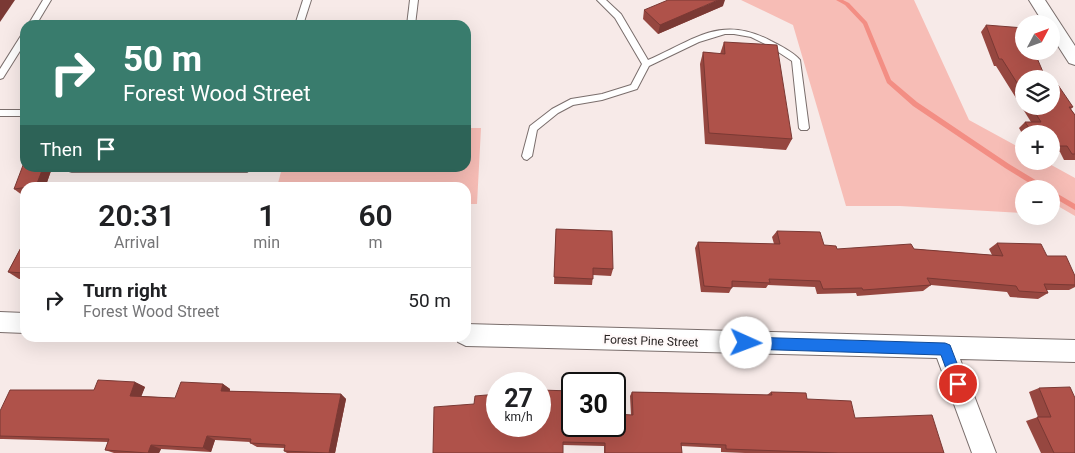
<!DOCTYPE html>
<html lang="en">
<head>
<meta charset="utf-8">
<style>
	:root { --surface:#fff; --page:#f6f6f6; --text:#202124; --muted:#757577; --line:#e0e0e0 }
	body { margin:0; font-family:Roboto,sans-serif; background:var(--page); color:var(--text); height:100vh; display:flex; flex-direction:column; font-size:19px; white-space:nowrap }
	* { box-sizing:border-box; margin:0 }
	p { font-size:16px; color:var(--muted) }
	.icon { flex:none; width:28px; height:28px; fill:none; stroke:currentColor; stroke-width:2; stroke-linecap:round; stroke-linejoin:round }
	.map { position:relative; flex:1; overflow:hidden }
	.drawer { position:absolute; left:20px; top:182px; width:451px; height:160px; display:flex; flex-direction:column; background:var(--surface); border-radius:15px; box-shadow:0 5px 20px #0002 }
	.drawer>* { flex:none }
	.hud { position:absolute; left:20px; top:20px; width:451px; height:152px; border-radius:15px; box-shadow:0 5px 20px #0002; background:#397c6d; color:#fff; overflow:hidden }
	.needle { width:32px; rotate:49deg }
	.fabs { position:absolute; left:1015px; top:15px; display:grid; gap:10px }
	.fabs a { display:grid; place-items:center; width:45px; height:45px; border-radius:50%; background:var(--surface); box-shadow:0 5px 20px #0002; font-size:25px }
	.speed { position:absolute; left:486px; top:372px; display:flex; gap:10px; font-size:25px; font-weight:700; text-align:center }
	.speed>* { display:grid; place-content:center; width:65px; height:65px; border-radius:50%; background:var(--surface); box-shadow:0 5px 20px #0002; line-height:1 }
	.speed small { font-size:12px; font-weight:400 }
	.speed .limit { border:2px solid #111; border-radius:8px; background:#fff; color:#111 }
	.pin { position:absolute; display:grid; place-items:center; width:42px; height:42px; color:#fff; margin:-21px; border:2px solid #fff; border-radius:50%; box-shadow:0 1px 5px #0007 }
	.me { position:absolute; width:55px; margin:-28px; rotate:92deg; stroke-linejoin:round; filter:drop-shadow(0 0 4px #0008) }
	.turn { display:flex; align-items:center; gap:18px; height:105px; padding:0 20px; font-size:22px }
	.turn .icon { width:65px; height:65px; stroke-width:2.5 }
	.turn b { display:block; font-size:35px; line-height:42px }
	.then { display:flex; align-items:center; height:48px; padding:0 20px; background:#0003; gap:10px; font-size:19px }
	.eta { display:flex; justify-content:space-evenly; align-items:center; height:85px; text-align:center }
	.eta b { font-size:30px; font-weight:600; line-height:35px }
	ul { padding:0; list-style:none }
	li { display:flex; align-items:center; gap:15px; height:65px; padding:0 20px; border-top:1px solid var(--line) }
	li div { flex:1 }
	li b { display:block; font-size:19px }
	li em { font-style:normal }
	.map>svg:first-child { display:block }
	.green { fill:#f7bdb6 }
	.lines { fill:none; stroke-linecap:round; stroke-linejoin:round }
	.stream { fill:#f38e84; fill-rule:evenodd }
	.lane-casing { stroke:#7a6e6c; stroke-width:2 }
	.street-casing { stroke:#7a6e6c; stroke-width:2 }
	.lane { fill:#fff; fill-rule:evenodd }
	.street { fill:#fff; fill-rule:evenodd }
	.wall { fill:#964740 }
	.shaded-wall { fill:#7a3934 }
	.building { fill:#af524a; stroke:#7a3934 }
	.route { fill:#1a73e8; stroke:#114b97 }
	.labels { text-anchor:middle; dominant-baseline:central; stroke-width:4.5; stroke-linejoin:round; paint-order:stroke }
	.street-label { font-size:12px; fill:#262120; stroke:#fff9f9 }
</style>
</head>
<body>
<div class="map">
<svg width="1075" height="453" viewBox="0 0 1075 453">
	<rect width="100%" height="100%" fill="#f7eae8"/>
	<g class="green">
		<path d="M741 0H914L969 120 1024 150V161H1044L1075 178V216L1051 202V189H1024V213L900 206H846L793 25Z"/>
		<path d="M466 128H481L477 204H469L466 297V188L277 187 282 168H466Z"/>
	</g>
	<g class="lines">
		<g class="stream">
			<path d="M836 0H843L849 3 867 22 891 80 917 102 1009 164 1047 187 1048 189H1039L1005 168 913 106 887 83 863 24 845 5Z"/>
			<path d="M1051 190 1075 204V210L1051 196Z"/>
		</g>
		<g class="lane-casing">
			<g id="lane">
				<path d="M43 0H51L36 25H28Z"/>
				<path d="M303 0H311L303 25H295Z"/>
				<path d="M410 0H418L415 25H407Z"/>
				<path d="M597 0H606L621 14 648 60C694 40 721 14 771 41 781 46 793 52 800 60L809 128 807 130H801L799 128 792 61 769 46 751 37 734 34H725L699 42 649 66 637 89 602 100 573 105 558 113 537 130 532 156 527 160 524 159 522 156 530 126 552 109 571 99 602 94 631 85 642 64 615 18Z"/>
				<path d="M25 33V43L3 78 0 79V69L22 34Z"/>
				<rect x="0" y="110" width="25" height="6"/>
				<path d="M68 168H252L247 172H72L69 171Z"/>
			</g>
		</g>
		<g class="street-casing">
			<g id="street">
				<path d="M1029 0H1045L1075 46V65L1069 63 1051 35V24H1044Z"/>
				<path d="M0 312 25 313V333L0 332Z"/>
				<path d="M466 324 1075 340V362L960 359 996 453H972L937 358 466 346 458 342 456 338H466Z"/>
			</g>
		</g>
		<use href="#lane" class="lane"/>
		<use href="#street" class="street"/>
	</g>
	<g class="wall">
		<path d="M723 6 658 34 643 19 644 10Z"/>
		<path d="M986 25 1024 79V106L1073 107 1071 109 1075 115V160H1064L1060 152H1051V134H1024V137L1019 128 1025 122H1031L996 66H994L981 32Z"/>
		<path d="M724 42 792 139 786 150 705 144 700 64 703 52 720 54Z"/>
		<path d="M25 168H52L45 188H25V195H22L14 189Z"/>
		<path d="M556 229 613 269 611 276 593 275 592 285 554 284Z"/>
		<path d="M777 231 837 249H914L992 255 989 249 997 243 1047 256 1075 276V287L1069 290H1046L1048 293 1038 299 1010 297 1007 292 931 285 923 291 857 296 856 293 817 294 815 287 768 285 766 288 732 287 729 293 701 292 695 248 698 242 774 244 772 237Z"/>
		<path d="M25 240V279H19L8 272Z"/>
		<path d="M135 382 145 387 141 396 175 398 223 384 230 389V391L341 394 346 399 335 453H287L284 451V448L257 447 250 443V442L215 440 211 452 161 449 159 453H114L105 450 108 442 3 439H0V411L94 390Z"/>
		<path d="M1039 388 1075 453H1041L1026 421 1038 417 1029 392Z"/>
		<path d="M632 392 767 395 771 392 807 399 944 453H745L721 452V448L681 446 682 453H604V446L563 445 433 453 631 415 630 396Z"/>
	</g>
	<g class="shaded-wall">
		<path d="M0 0H15L0 22Z"/>
		<path d="M718 0H725L723 6 658 34 660 25Z"/>
		<path d="M43 168H52L45 188H38L36 186Z"/>
		<path d="M135 382 145 387 140 400 130 396Z"/>
		<path d="M223 384 230 389 228 396 221 391Z"/>
		<path d="M341 394 346 399 335 453H329Z"/>
		<path d="M207 436 215 440 211 452 203 448Z"/>
		<path d="M151 445 161 449 159 453H148Z"/>
	</g>
	<g class="building">
		<path d="M668 0H718L660 25 644 10Z"/>
		<path d="M986 25 1024 28V51H1034L1046 79H1024V94L1002 59H999Z"/>
		<path d="M724 42 777 45 792 139 709 133 703 52 725 54Z"/>
		<path d="M1051 85H1058L1073 107H1069L1075 115V154H1072L1067 146H1051V134H1033L1025 122H1041L1031 106H1051Z"/>
		<path d="M25 160V168H43L36 186 14 189Z"/>
		<path d="M556 229 612 231 613 269 593 268V279L554 277Z"/>
		<path d="M777 231 820 232 824 245 836 246 837 249 911 244 914 249 1003 256 997 243 1041 244 1047 256H1066L1075 276V285L1044 284 1048 293 1019 291 1016 286 927 278 931 285 863 290 862 288 823 289 820 281 769 279 770 283 732 281V288L704 286 698 242 780 244Z"/>
		<path d="M25 240V273L8 272Z"/>
		<path d="M98 380 135 382 130 396 175 398 181 382 223 384 221 391 341 394 329 453 284 451 285 445 250 443 251 439 207 436 203 448 151 445 148 453 105 450 109 439 0 436V411L10 390H94Z"/>
		<path d="M1070 387 1075 398V453H1054L1037 417H1051L1039 388Z"/>
		<path d="M540 390 572 391V426H615V414L633 415 632 392 772 395 771 392 806 393 807 399 851 401 855 418 932 415 944 453H838L726 449V445L681 443 682 453H605V443L563 442V453H433L434 407 474 404 475 396 498 394V426H540Z"/>
	</g>
	<path class="route" d="M746 337 945 343 950 345 965 384 963 388 958 390 953 388 941 355 746 349 741 348 739 343 741 339Z"/>
	<g class="labels">
		<g class="street-label">
			<text transform="translate(651 341) rotate(2)">Forest Pine Street</text>
		</g>
	</g>
</svg>
<div class="fabs">
<a><svg class="needle" viewBox="-14 -14 28 28"><path d="M0-13l5 13h-10z" fill="#e53935"/><path d="M0 13l5-13h-10z" fill="#757577"/></svg></a>
<a><svg class="icon" aria-label="layers" viewBox="0 0 24 24"><path d="M12 4l9 5-9 5-9-5zM3 14l9 5 9-5"/></svg></a>
<a>+</a>
<a>−</a>
</div>
<div class="speed"><div>27<small>km/h</small></div><div class="limit">30</div></div>
<div class="pin" style="left:958px;top:384px;background:#d93025"><svg class="icon" aria-label="arrive" viewBox="0 0 24 24"><path d="M6 21V4h12l-3 4 3 4H6"/></svg></div>
<svg class="me" style="left:746px;top:343px" viewBox="-20 -20 40 40"><circle r="19" fill="#fff"/><path d="M0-13L10 11 0 6-10 11z" fill="#1a73e8"/></svg>
<div class="hud">
<div class="turn"><svg class="icon" aria-label="right" viewBox="0 0 24 24"><path d="M7 20v-9h11M14 6l5 5-5 5"/></svg><div><b>50 m</b>Forest Wood Street</div></div>
<div class="then">Then<svg class="icon" aria-label="arrive" viewBox="0 0 24 24"><path d="M6 21V4h12l-3 4 3 4H6"/></svg></div>
</div>
<section class="drawer">
<div class="eta">
<div><b>20:31</b><p>Arrival</p></div>
<div><b>1</b><p>min</p></div>
<div><b>60</b><p>m</p></div>
</div>
<ul>
<li><svg class="icon" aria-label="right" viewBox="0 0 24 24"><path d="M7 20v-9h11M14 6l5 5-5 5"/></svg><div><b>Turn right</b><p>Forest Wood Street</p></div><em>50 m</em></li>
</ul>
</section>
</div>
</body>
</html>
